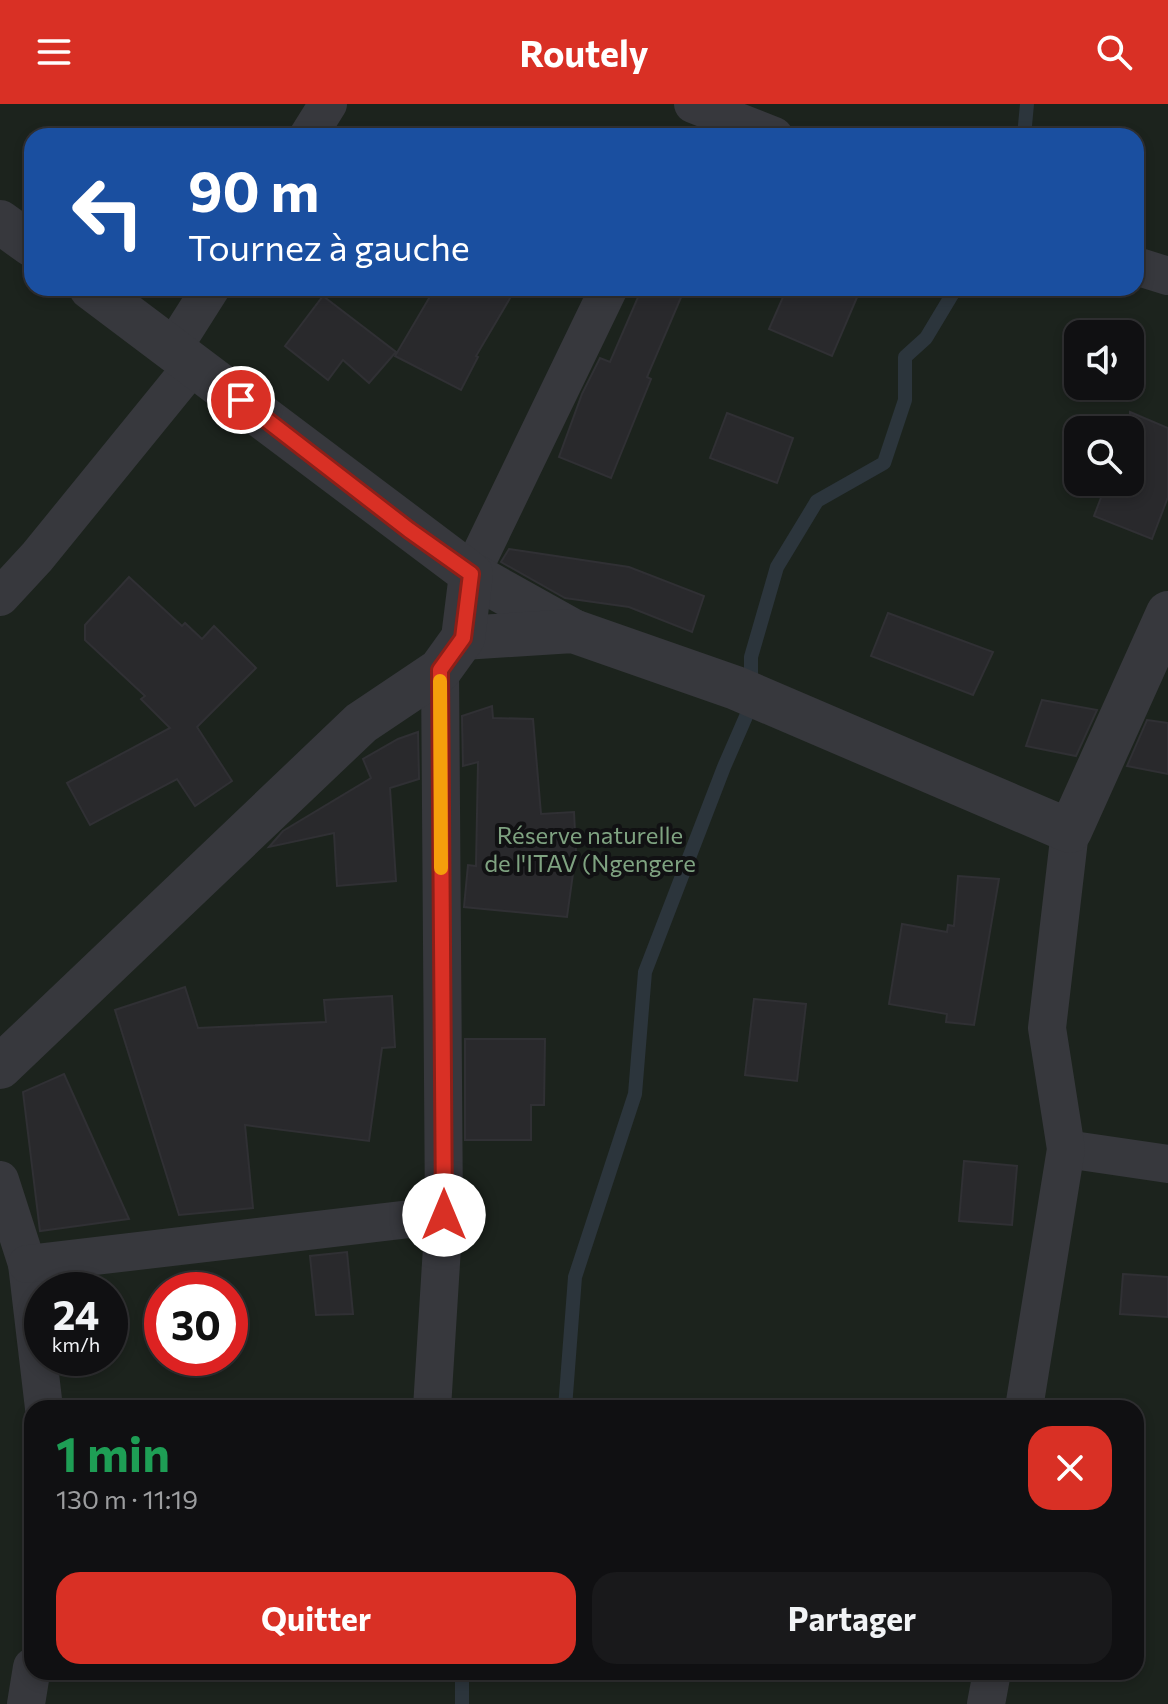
<!DOCTYPE html>
<html lang="fr">
<head>
<meta charset="utf-8">
<style>
	:root { --surface:#101012; --page:#19191b; --text:#f1f3f6; --muted:#9c9d9f; --line:#303032; --accent:#d93025 }
	body { margin:0; font-family:Commissioner,sans-serif; background:var(--page); color:var(--text); height:100vh; display:flex; flex-direction:column; font-size:30px; white-space:nowrap }
	* { box-sizing:border-box; margin:0 }
	p { font-size:26px; color:var(--muted) }
	.icon { flex:none; width:44px; height:44px; fill:none; stroke:currentColor; stroke-width:2; stroke-linecap:round; stroke-linejoin:round }
	.map { position:relative; flex:1; overflow:hidden }
	.drawer { position:absolute; left:24px; top:1296px; width:1120px; height:280px; display:flex; flex-direction:column; background:var(--surface); border-radius:24px; box-shadow:0 4px 12px #0003,0 0 0 2px var(--line) }
	.drawer>* { flex:none }
	.top-card { position:absolute; left:24px; top:24px; width:1120px; height:168px; border-radius:24px; box-shadow:0 4px 12px #0003,0 0 0 2px var(--line); background:#1a4fa0; color:#fff; overflow:hidden }
	.fabs { position:absolute; left:1064px; top:216px; display:grid; gap:16px }
	.fabs a { display:grid; place-items:center; width:80px; height:80px; border-radius:16px; background:var(--surface); box-shadow:0 4px 12px #0003,0 0 0 2px var(--line); font-size:40px }
	.speed { position:absolute; left:24px; top:1168px; display:flex; gap:16px; font-size:40px; font-weight:700; text-align:center }
	.speed>* { display:grid; place-content:center; width:104px; height:104px; border-radius:50%; background:var(--surface); box-shadow:0 4px 12px #0003,0 0 0 2px var(--line); line-height:1 }
	.speed small { font-size:20px; font-weight:400 }
	.speed .limit { border:12px solid #d22; background:#fff; color:#111 }
	.pin { position:absolute; display:grid; place-items:center; width:68px; height:68px; color:#fff; margin:-34px; border:4px solid #fff; border-radius:50%; box-shadow:0 2px 8px #0007 }
	.me { position:absolute; width:88px; margin:-44px; rotate:0deg; stroke-linejoin:round; filter:drop-shadow(0 0 6px #0008) }
	.turn { display:flex; align-items:center; gap:28px; height:168px; padding:0 32px; font-size:36px }
	.turn .icon { width:104px; height:104px; stroke-width:2.5 }
	.turn b { display:block; font-size:56px; line-height:68px }
	.round { display:grid; place-items:center; flex:none; width:84px; height:84px; border-radius:24px; background:var(--page) }
	.summary { display:flex; align-items:center; justify-content:space-between; height:136px; padding:0 32px }
	h1 { font-size:48px; font-weight:700; line-height:60px; color:#1e9e55 }
	.button { display:flex; gap:16px; margin-top:auto; padding:16px 32px }
	.button a { flex:1; height:92px; border-radius:24px; background:var(--accent); color:#fff; font-size:32px; font-weight:700; line-height:92px; text-align:center }
	.button a+a { background:var(--page); color:var(--text) }
	header { display:flex; justify-content:space-between; align-items:center; height:104px; padding:0 32px; background:var(--accent); color:#fff; font-size:36px; font-weight:700 }
	.map>svg:first-child { display:block }
	.green { fill:#1c231d; fill-rule:evenodd }
	.lines { fill:none; stroke-linecap:round; stroke-linejoin:round }
	.stream { stroke:#2c353c; stroke-width:14 }
	.building { fill:#29292c; stroke:#303034; stroke-width:2 }
	.minor { stroke:#37383d; stroke-width:38 }
	.tertiary { stroke:#37383d; stroke-width:44 }
	.route-casing { stroke:#8d1f18; stroke-width:20 }
	.route { stroke:#d93025; stroke-width:14 }
	.slow { stroke:#f59e0b; stroke-width:14 }
	.labels { text-anchor:middle; dominant-baseline:central; stroke-width:8; stroke-linejoin:round; paint-order:stroke }
	.park-label { font-size:24px; fill:#7fa381; stroke:#111113 }
</style>
</head>
<body>
<header><svg class="icon" aria-label="menu" viewBox="0 0 24 24"><path d="M4 6h16M4 12h16M4 18h16"/></svg>Routely<svg class="icon" aria-label="search" viewBox="0 0 24 24"><circle cx="10" cy="10" r="6"/><path d="M15 15l6 6"/></svg></header>
<div class="map">
<svg width="1168" height="1600" viewBox="0 0 1168 1600">
	<rect width="100%" height="100%" fill="#161618"/>
	<path class="green" d="M0 0H1168V1600H0ZM32 32H1136V184H32ZM1078 230H1130V282H1078ZM1078 326H1130V378H1078ZM42 1186H110V1254H42ZM162 1186H230V1254H162ZM32 1304H1136V1568H32Z"/>
	<g class="lines">
		<g class="stream">
			<path d="M1024 32 1027 0"/>
			<path d="M565 1304 575 1173 635 990 645 868 724 663 751 601V553L777 463 817 397 884 359 905 296V253L926 234 956 184"/>
			<path d="M462 1600V1577L465 1568"/>
		</g>
	</g>
	<g class="building">
		<path d="M435 184H516L476 252 478 253 461 286 395 252Z"/>
		<path d="M642 184H685L647 273 651 275 611 374 559 353 582 290 600 254 610 258Z"/>
		<path d="M787 184H861L832 252 769 225Z"/>
		<path d="M323 192 396 248 369 279 343 256 328 276 285 242Z"/>
		<path d="M1130 308 1168 324V393L1152 435 1094 412 1107 378H1130Z"/>
		<path d="M727 309 793 334 777 379 710 354Z"/>
		<path d="M509 445 629 463 704 492 692 528 629 503 565 494 501 458Z"/>
		<path d="M129 473 182 522 185 519 202 535 214 522 256 564 197 623 232 677 195 702 177 675 90 721 67 679 170 624 141 595 145 592 85 536V521Z"/>
		<path d="M888 509 993 548 973 591 871 552Z"/>
		<path d="M1042 596 1097 606 1076 652 1026 642Z"/>
		<path d="M492 602 493 614 533 615 541 710 574 708 576 748 567 813 464 803 468 761 476 762 478 658 463 662 462 612Z"/>
		<path d="M1147 616 1168 619V670L1127 662Z"/>
		<path d="M418 628 419 675 390 684 396 777 337 782 334 729 269 743 283 727 371 674 363 655 398 635Z"/>
		<path d="M958 772 999 775 974 921 946 918 947 910 889 900 902 820 947 828 948 821 954 822Z"/>
		<path d="M185 883 198 924 326 918 324 896 392 892 395 943 382 944 369 1037 245 1021 253 1104 179 1111 115 906Z"/>
		<path d="M754 895 806 900 797 977 745 971Z"/>
		<path d="M465 935H545L544 1001H531V1036H465Z"/>
		<path d="M64 970 129 1115 40 1127 23 988Z"/>
		<path d="M964 1057 1017 1062 1012 1121 959 1117Z"/>
		<path d="M347 1148 353 1210 316 1211 310 1152Z"/>
		<path d="M1123 1170 1168 1173V1213L1120 1210Z"/>
	</g>
	<g class="lines">
		<g class="minor">
			<path d="M693 0 774 32"/>
			<path d="M308 32 328 0"/>
			<path d="M1136 162 1168 172"/>
			<path d="M173 244 211 184"/>
			<path d="M471 470 609 184"/>
			<path d="M0 493 37 453 194 260"/>
			<path d="M1066 1045 1168 1060"/>
			<path d="M0 1076 27 1160 44 1304"/>
			<path d="M27 1160 444 1111"/>
			<path d="M432 1304 444 1111 440 566"/>
			<path d="M1024 1304 1066 1045 1047 924 1070 727"/>
			<path d="M26 1600 32 1563"/>
			<path d="M986 1600 992 1568"/>
		</g>
		<g class="tertiary">
			<path d="M0 118 32 141"/>
			<path d="M471 470 573 527"/>
			<path d="M463 534 573 527 736 584 1070 727 1168 509"/>
			<path d="M0 963 361 619 440 566 463 534 471 470 91 184"/>
		</g>
	</g>
	<g class="lines">
		<g class="route-casing">
			<path id="route" d="M241 296 409 426 471 470 463 534 440 566 444 1111"/>
		</g>
		<use href="#route" class="route"/>
		<path class="slow" d="M440 577 441 764"/>
	</g>
	<g class="labels">
		<g class="park-label">
			<text x="590" y="730">Réserve naturelle<tspan x="590" dy="28">de l'ITAV (Ngengere</tspan></text>
		</g>
	</g>
</svg>
<div class="fabs">
<a><svg class="icon" aria-label="sound" viewBox="0 0 24 24"><path d="M4 9h4l5-4v14l-5-4H4zM17 9q2 3 0 6"/></svg></a>
<a><svg class="icon" aria-label="search" viewBox="0 0 24 24"><circle cx="10" cy="10" r="6"/><path d="M15 15l6 6"/></svg></a>
</div>
<div class="speed"><div>24<small>km/h</small></div><div class="limit">30</div></div>
<div class="pin" style="left:241px;top:296px;background:#d93025"><svg class="icon" aria-label="arrive" viewBox="0 0 24 24"><path d="M6 21V4h12l-3 4 3 4H6"/></svg></div>
<svg class="me" style="left:444px;top:1111px" viewBox="-20 -20 40 40"><circle r="19" fill="#fff"/><path d="M0-13L10 11 0 6-10 11z" fill="#d93025"/></svg>
<div class="top-card">
<div class="turn"><svg class="icon" aria-label="left" viewBox="0 0 24 24"><path d="M17 20v-9H6M10 6l-5 5 5 5"/></svg><div><b>90 m</b>Tournez à gauche</div></div>
</div>
<section class="drawer">
<div class="summary"><div><h1>1 min</h1><p>130 m · 11:19</p></div><a class="round" style="background:#d93025;color:#fff"><svg class="icon" aria-label="close" viewBox="0 0 24 24"><path d="M6 6l12 12M18 6L6 18"/></svg></a></div>
<div class="button"><a>Quitter</a><a>Partager</a></div>
</section>
</div>
</body>
</html>
